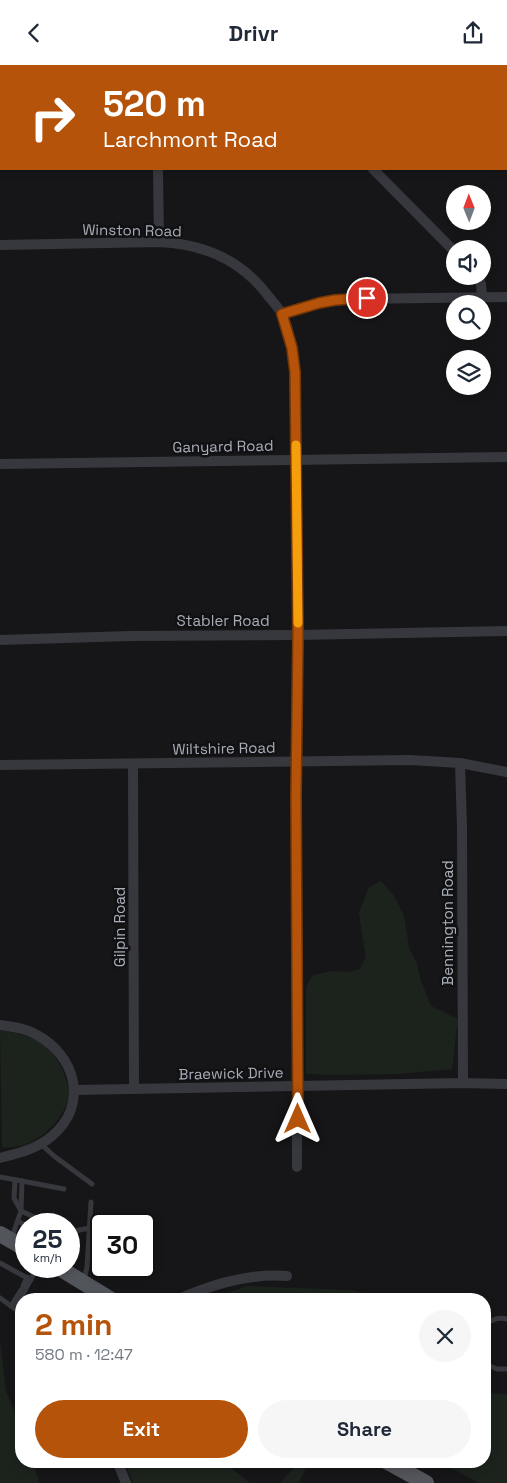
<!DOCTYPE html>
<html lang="en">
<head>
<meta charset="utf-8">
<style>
	:root { --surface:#fff; --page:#f6f6f7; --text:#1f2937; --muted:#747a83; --accent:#b45309 }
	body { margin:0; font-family:"Space Grotesk",sans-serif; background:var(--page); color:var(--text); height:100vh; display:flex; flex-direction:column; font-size:19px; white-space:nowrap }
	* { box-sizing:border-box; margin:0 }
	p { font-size:16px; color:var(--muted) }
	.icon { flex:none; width:28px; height:28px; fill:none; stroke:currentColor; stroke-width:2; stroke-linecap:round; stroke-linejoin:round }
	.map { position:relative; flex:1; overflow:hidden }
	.sheet { position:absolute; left:15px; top:1228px; width:476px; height:175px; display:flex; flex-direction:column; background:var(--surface); border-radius:20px; box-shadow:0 2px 8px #0003 }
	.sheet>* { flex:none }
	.hud { position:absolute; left:0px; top:0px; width:508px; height:105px; box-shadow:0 2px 8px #0003; background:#b45309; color:#fff; overflow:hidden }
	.needle { width:32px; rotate:359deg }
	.fabs { position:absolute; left:446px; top:120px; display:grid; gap:10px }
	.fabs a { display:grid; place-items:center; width:45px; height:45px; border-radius:50%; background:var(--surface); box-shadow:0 2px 8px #0003; font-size:25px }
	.speed { position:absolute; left:15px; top:1148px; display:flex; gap:10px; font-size:25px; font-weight:700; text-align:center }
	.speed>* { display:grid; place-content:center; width:65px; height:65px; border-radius:50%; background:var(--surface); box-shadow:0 2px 8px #0003; line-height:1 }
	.speed small { font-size:12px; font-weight:400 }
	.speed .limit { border:2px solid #111; border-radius:8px; background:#fff; color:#111 }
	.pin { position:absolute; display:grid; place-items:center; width:42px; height:42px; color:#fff; margin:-21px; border:2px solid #fff; border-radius:50%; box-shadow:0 1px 5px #0007 }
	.me { position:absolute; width:55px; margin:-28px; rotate:0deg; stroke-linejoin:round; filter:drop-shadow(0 0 4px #0008) }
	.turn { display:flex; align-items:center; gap:18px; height:105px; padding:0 20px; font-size:22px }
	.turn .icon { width:65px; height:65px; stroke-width:2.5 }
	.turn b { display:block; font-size:35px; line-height:42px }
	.round { display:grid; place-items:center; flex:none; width:52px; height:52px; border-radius:26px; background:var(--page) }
	.overview { display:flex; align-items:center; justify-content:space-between; height:85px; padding:0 20px }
	h1 { font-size:30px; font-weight:600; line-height:38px; color:var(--accent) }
	.primary-button { display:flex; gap:10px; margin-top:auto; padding:10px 20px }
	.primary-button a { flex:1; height:58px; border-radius:30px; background:var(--accent); color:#fff; font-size:20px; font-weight:600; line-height:58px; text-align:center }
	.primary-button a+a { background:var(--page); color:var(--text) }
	header { display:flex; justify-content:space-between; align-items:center; height:65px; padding:0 20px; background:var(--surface); font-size:22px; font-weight:600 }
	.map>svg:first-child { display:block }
	.green { fill:#1c231d }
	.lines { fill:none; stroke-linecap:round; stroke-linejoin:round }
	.service { stroke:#37383d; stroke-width:5 }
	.minor { stroke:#37383d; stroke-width:10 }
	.primary { stroke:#53555c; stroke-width:16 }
	.route-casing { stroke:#753606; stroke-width:12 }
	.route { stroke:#b45309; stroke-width:9 }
	.slow { stroke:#f59e0b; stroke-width:9 }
	.labels { text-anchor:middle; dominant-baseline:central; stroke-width:5; stroke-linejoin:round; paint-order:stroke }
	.street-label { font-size:15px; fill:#a8adb8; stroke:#111113 }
</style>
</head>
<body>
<header><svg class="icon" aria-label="back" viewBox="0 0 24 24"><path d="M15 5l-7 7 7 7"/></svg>Drivr<svg class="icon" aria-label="share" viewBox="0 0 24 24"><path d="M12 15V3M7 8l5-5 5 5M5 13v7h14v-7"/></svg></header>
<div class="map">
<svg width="507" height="1418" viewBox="0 0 507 1418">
	<rect width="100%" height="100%" fill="#161618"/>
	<g class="green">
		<path d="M381 816 394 831 404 851 409 883 417 899 421 916 431 941 458 954C455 970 455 987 452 1004L398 1009 334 1010 306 1009V922L313 910 332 906 348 907 360 904 366 891 362 870 359 847 369 822Z"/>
		<path d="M0 965C16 968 30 971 44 979 52 985 58 995 62 1004 65 1011 69 1021 69 1030 66 1052 42 1075 21 1081 15 1082 8 1082 2 1083Z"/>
		<path d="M246 1221 351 1225 387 1234H212Z"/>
		<path d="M0 1276 6 1326 21 1361V1396H33L39 1418H0Z"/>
		<path d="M485 1328 507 1329V1418H479L438 1396H485Z"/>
		<path d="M124 1396H222L250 1418H133Z"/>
		<path d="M300 1396H309L299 1418H280Z"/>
	</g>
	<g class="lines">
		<g class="service">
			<path d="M41 1079 54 1091 92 1119"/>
			<path d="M0 1112 22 1116 21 1146 49 1159"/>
			<path d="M22 1116 64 1124"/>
			<path d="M18 1156 26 1161"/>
			<path d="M69 1167 90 1163"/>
			<path d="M12 1172 21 1146 14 1133 15 1115"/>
			<path d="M0 1198 31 1215"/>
			<path d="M84 1215 87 1202 91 1137"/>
			<path d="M23 1221 27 1212"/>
			<path d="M0 1233 15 1244 38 1201"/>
			<path d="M11 1241 21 1225"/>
			<path d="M485 1260C492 1254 498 1252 507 1254"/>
			<path d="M485 1299 497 1304H507"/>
		</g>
		<g class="minor">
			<path d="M158 0V1"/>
			<path d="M263 0 264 1"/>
			<path d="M506 42H507"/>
			<path d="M158 104 159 177"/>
			<path d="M373 104 455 187"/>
			<path d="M0 180 159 177C205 179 242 195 269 232 274 238 280 244 283 251 290 268 294 288 295 307L298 570 296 731 297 1102"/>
			<path d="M477 211 481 219 482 231"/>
			<path d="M282 249 319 238 351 234 507 232"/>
			<path d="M0 399 507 392"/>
			<path d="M0 575 130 571 298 570 507 566"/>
			<path d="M460 698 462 762 463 1018"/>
			<path d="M133 699 134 1024"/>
			<path d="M0 700 410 695 460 698 507 707"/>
			<path d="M0 960C13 962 25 963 37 970 76 991 89 1040 52 1071 37 1084 19 1088 0 1093"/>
			<path d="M75 1025 463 1018 507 1019"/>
			<path d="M179 1234C213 1219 249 1208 287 1211"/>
			<path d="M117 1396 126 1418"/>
		</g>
		<g class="primary">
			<path d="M0 1169 26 1184"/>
			<path d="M56 1201 110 1234"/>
			<path d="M386 1396 426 1418"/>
		</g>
	</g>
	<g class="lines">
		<g class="route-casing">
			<path id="route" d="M298 1054 296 731 298 570 295 307 292 283 282 249 319 238 335 235 367 233"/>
		</g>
		<use href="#route" class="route"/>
		<path class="slow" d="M296 380 298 558"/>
	</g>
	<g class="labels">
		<g class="street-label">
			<text transform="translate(132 165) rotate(1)">Winston Road</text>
			<text transform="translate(223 381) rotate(-1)">Ganyard Road</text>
			<text x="223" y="555">Stabler Road</text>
			<text transform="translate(224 683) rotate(-1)">Wiltshire Road</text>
			<text transform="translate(447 858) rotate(-90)">Bennington Road</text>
			<text transform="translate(119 862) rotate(-90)">Gilpin Road</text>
			<text transform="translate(231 1008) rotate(-1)">Braewick Drive</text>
		</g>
	</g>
</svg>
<div class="fabs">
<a><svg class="needle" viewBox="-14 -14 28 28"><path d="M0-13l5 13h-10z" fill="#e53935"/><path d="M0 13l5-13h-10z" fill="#747a83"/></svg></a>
<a><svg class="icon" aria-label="sound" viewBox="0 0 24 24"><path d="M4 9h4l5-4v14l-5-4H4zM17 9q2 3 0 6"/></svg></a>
<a><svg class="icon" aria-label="search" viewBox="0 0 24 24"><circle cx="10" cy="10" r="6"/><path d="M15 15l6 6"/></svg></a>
<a><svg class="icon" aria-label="layers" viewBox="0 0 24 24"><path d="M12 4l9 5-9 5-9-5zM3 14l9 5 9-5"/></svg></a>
</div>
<div class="speed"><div>25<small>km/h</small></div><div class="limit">30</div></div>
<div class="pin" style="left:367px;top:233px;background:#d93025"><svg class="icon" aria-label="arrive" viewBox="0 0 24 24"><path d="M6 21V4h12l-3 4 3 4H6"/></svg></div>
<svg class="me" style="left:298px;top:1054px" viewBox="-20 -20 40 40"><path d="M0-17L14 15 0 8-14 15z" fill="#b45309" stroke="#fff" stroke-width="4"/></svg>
<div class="hud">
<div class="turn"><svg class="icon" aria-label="right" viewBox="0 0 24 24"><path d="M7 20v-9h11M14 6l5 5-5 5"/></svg><div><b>520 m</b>Larchmont Road</div></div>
</div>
<section class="sheet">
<div class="overview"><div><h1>2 min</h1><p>580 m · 12:47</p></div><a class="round"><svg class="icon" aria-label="close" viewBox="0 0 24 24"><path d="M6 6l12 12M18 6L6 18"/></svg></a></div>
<div class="primary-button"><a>Exit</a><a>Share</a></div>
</section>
</div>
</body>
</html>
